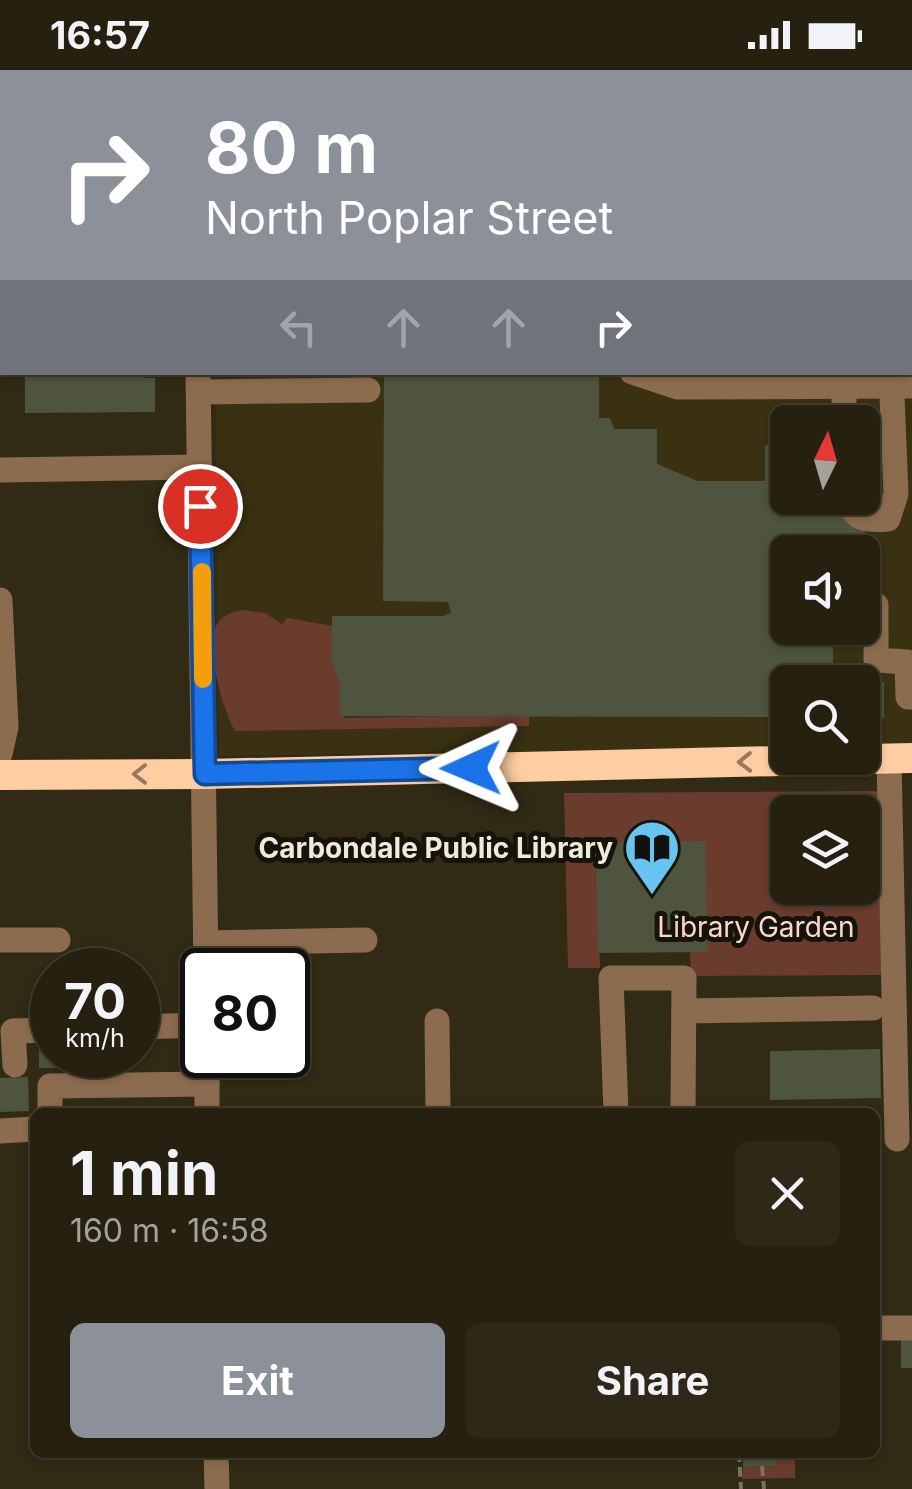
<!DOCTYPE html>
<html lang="en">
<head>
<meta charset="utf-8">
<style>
	:root { --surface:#25200f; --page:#2d2818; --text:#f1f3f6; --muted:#a3a39e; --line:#423e2f; --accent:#8c9099 }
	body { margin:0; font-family:Inter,sans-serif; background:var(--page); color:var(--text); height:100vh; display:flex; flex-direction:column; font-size:38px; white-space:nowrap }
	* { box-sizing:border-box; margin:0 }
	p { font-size:32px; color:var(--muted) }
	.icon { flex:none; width:55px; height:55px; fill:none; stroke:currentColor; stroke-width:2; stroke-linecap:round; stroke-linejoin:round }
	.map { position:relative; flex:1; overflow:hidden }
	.details { position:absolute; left:30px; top:1038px; width:850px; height:350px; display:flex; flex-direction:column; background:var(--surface); border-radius:15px; box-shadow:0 2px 8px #0004,0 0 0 2px var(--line) }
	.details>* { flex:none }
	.hud { position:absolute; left:0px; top:0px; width:912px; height:305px; box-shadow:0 2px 8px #0004,0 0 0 2px var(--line); background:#8c9099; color:#fff; overflow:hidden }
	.needle { width:65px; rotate:5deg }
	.fabs { position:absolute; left:770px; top:335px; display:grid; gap:20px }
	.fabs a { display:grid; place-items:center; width:110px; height:110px; border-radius:15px; background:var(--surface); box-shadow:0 2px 8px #0004,0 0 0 2px var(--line); font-size:50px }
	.speed { position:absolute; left:30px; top:878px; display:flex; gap:20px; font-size:50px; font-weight:700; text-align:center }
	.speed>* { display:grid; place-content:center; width:130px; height:130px; border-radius:50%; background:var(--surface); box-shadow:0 2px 8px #0004,0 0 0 2px var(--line); line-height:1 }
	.speed small { font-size:25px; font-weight:400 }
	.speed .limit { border:5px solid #111; border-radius:15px; background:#fff; color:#111 }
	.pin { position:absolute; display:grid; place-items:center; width:85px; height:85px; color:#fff; margin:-42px; border:5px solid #fff; border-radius:50%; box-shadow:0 2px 10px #0007 }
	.me { position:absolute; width:110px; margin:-55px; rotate:269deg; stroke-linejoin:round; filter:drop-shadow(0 0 8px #0008) }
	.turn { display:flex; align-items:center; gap:35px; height:210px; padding:0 40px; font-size:45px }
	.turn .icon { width:130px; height:130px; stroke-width:2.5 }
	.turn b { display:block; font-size:70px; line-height:85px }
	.lanes { display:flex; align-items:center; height:95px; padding:0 40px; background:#0003; justify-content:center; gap:50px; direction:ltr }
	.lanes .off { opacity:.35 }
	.round { display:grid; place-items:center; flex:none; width:105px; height:105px; border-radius:15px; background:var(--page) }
	.head { display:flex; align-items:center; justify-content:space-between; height:170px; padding:0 40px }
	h1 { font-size:60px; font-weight:700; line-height:75px }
	.button { display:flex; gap:20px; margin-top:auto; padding:20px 40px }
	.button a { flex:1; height:115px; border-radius:15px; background:var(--accent); color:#fff; font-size:40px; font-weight:700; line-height:115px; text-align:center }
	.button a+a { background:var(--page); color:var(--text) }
	.status { display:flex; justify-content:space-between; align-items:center; height:70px; padding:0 50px; background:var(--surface); direction:ltr }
	.status svg { height:28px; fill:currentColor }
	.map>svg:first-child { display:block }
	.built { fill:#3a3113; fill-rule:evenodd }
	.green { fill:#6a3c2e; fill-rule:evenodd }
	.building { fill:#4e543d }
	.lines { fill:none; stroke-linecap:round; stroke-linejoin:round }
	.path { stroke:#78725f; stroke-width:4; stroke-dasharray:10 5; stroke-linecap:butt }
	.minor { stroke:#8c6c4e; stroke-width:25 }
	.highway { stroke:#fecea2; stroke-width:30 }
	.oneway { stroke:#967a5e }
	.route-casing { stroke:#114b97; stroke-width:25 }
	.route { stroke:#1a73e8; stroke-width:18 }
	.slow { stroke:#f59e0b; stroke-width:18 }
	.labels { text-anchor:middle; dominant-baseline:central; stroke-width:10; stroke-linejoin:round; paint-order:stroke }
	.poi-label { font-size:28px; font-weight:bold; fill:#eeeadc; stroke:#16130a; text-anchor:end }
	.park-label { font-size:28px; fill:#fad8ce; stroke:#16130a }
</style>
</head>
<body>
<div class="status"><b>16:57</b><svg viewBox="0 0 49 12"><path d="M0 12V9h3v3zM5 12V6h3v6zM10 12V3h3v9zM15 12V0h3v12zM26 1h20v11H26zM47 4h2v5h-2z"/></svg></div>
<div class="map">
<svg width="912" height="1419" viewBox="0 0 912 1419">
	<rect width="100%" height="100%" fill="#312a14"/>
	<path class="built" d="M211 0H912V675L863 676 862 612H788L787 677 219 686 215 303 910 302V2ZM788 352H862V428H788ZM788 482H862V558H788Z"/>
	<g class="green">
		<path d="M244 540 265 543 282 554 287 548 333 556V595L343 597 344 648 529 645V656L235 661C223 640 205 577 216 556 222 544 232 542 244 540Z"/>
		<path d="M881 721V905L691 906 690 882 708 881 704 771 596 773 600 898H568L564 723ZM788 742H862V818H788Z"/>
		<path d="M776 1383H795V1408L742 1409 743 1397 776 1396Z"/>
	</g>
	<g class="building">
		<path d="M25 302H144V308H155V342L25 343Z"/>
		<path d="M384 302H599V348H610L614 359H657V394L698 411H765V376L788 368V428L865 430V469L881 475V490H862V482H788V558H833V612H788V647L340 646V614L332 592V546H443L451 543 448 532 383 531Z"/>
		<rect x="862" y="612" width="22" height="36"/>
		<path d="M705 771 708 882 598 883 596 772Z"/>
		<path d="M39 964H52V985H127V997L39 998Z"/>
		<path d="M880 979 881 1028 770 1030V981Z"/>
		<path d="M28 1007 29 1041 0 1042V1008Z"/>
		<rect x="901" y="1267" width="11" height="31"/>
		<path d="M743 1382H776V1396L743 1397Z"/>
	</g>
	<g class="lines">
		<g class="path">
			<path d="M739 1382 741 1419"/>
			<path d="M762 1396 764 1419"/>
		</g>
		<g class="minor">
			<path d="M196 0V2"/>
			<path d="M874 0V2"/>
			<path d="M852 2V0"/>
			<path d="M198 302 206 900"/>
			<path d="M632 302 677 317 912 316"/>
			<path d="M199 322 368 320"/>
			<path d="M844 352V302"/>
			<path d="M0 400 200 397"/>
			<path d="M846 428C855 450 865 451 888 449L896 424 891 302"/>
			<path d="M0 530 6 657 0 684"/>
			<path d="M876 535V590L907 592 908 627H912"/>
			<path d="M889 689 897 1069"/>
			<path d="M0 870H58"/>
			<path d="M206 873 365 870"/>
			<path d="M684 941 873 938"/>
			<path d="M437 951 438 1042"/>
			<path d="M138 957 202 955"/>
			<path d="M207 985V1042"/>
			<path d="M15 995 13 961 52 960"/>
			<path d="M50 1042V1016L207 1014"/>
			<path d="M616 1042 611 908H684L683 1042"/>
			<path d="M0 1061 35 1059"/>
			<path d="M875 1258H912"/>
			<path d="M216 1382 217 1419"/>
		</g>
		<path class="highway" d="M0 705 205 704 912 688"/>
	</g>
	<defs><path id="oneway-chevron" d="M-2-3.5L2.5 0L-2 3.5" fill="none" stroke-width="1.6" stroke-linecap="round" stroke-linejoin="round" transform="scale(2.5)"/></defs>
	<g class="oneway">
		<use href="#oneway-chevron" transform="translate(745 692) rotate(179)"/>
		<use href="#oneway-chevron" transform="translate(140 704) rotate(180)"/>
	</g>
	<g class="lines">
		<g class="route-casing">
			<path id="route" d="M200 436 205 704 471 698"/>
		</g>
		<use href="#route" class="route"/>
		<path class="slow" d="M202 502 203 609"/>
	</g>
	<defs>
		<g id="library-pin" transform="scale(2.875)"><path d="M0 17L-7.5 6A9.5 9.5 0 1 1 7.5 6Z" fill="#67c4f0" stroke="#16130a"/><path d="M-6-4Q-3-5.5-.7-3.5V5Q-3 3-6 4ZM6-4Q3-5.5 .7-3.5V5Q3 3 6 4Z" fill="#111"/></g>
	</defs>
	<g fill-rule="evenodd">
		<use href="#library-pin" x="652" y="778"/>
	</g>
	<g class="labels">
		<g class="poi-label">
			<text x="613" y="778">Carbondale Public Library</text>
		</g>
		<g class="park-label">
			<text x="756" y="857">Library Garden</text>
		</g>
	</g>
</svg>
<div class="fabs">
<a><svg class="needle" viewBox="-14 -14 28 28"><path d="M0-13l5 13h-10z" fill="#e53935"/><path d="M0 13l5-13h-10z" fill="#a3a39e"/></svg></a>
<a><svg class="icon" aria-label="sound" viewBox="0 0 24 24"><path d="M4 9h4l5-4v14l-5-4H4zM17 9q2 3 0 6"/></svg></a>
<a><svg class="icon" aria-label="search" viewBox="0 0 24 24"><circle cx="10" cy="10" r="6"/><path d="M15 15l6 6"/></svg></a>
<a><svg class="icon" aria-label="layers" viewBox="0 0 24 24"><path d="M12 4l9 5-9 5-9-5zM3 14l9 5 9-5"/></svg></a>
</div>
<div class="speed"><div>70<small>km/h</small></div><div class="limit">80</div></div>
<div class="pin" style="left:200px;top:436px;background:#d93025"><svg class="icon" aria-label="arrive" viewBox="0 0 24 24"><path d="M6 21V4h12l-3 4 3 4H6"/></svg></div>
<svg class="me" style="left:471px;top:698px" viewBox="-20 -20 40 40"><path d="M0-17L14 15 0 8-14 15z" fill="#1a73e8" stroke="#fff" stroke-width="4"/></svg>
<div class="hud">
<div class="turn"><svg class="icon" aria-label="right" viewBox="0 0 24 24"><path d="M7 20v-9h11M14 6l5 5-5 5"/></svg><div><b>80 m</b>North Poplar Street</div></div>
<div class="lanes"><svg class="icon off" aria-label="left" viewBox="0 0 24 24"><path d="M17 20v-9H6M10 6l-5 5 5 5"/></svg><svg class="icon off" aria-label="ahead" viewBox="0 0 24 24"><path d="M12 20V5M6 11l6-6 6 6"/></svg><svg class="icon off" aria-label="ahead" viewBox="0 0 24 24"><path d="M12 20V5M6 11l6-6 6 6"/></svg><svg class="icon" aria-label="right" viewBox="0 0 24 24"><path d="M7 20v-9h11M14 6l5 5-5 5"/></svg></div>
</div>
<section class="details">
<div class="head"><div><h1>1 min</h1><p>160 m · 16:58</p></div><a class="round"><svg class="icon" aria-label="close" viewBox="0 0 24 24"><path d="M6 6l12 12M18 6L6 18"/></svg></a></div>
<div class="button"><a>Exit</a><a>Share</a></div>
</section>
</div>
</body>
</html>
